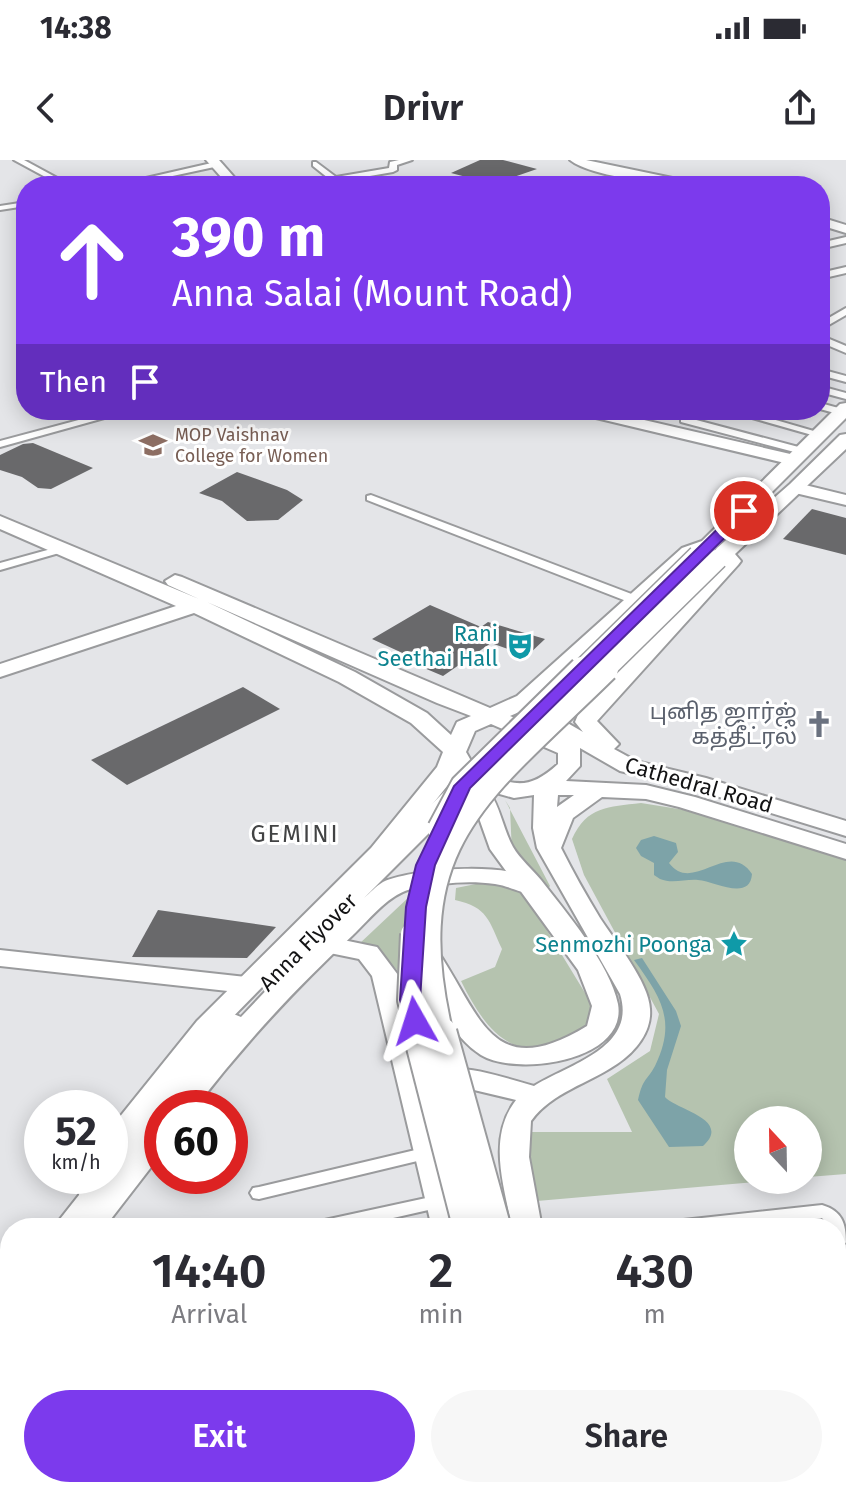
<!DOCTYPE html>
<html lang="en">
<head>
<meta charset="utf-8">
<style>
	:root { --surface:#fff; --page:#f7f7f7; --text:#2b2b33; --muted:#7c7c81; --accent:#7c3aed }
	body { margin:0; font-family:"Fira Sans","Noto Sans Tamil",sans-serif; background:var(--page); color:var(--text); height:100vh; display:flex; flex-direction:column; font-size:30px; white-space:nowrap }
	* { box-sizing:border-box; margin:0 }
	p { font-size:26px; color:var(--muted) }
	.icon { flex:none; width:44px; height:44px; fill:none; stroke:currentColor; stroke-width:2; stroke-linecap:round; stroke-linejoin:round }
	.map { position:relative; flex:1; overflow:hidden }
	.drawer { position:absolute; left:0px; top:1058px; width:846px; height:280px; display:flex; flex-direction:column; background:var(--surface); border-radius:32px 32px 0 0; box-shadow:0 4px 20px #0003 }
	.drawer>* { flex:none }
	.banner { position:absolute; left:16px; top:16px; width:814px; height:244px; border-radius:32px; box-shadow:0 4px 20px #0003; background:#7c3aed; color:#fff; overflow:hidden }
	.needle { width:52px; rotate:338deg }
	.buttons { position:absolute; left:734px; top:946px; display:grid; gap:16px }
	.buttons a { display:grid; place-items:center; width:88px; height:88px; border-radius:50%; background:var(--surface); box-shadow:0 4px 20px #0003; font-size:40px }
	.speed { position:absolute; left:24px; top:930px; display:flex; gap:16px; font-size:40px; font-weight:700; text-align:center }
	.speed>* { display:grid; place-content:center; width:104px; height:104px; border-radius:50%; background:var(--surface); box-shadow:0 4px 20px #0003; line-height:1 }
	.speed small { font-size:20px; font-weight:400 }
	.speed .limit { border:12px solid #d22; background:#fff; color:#111 }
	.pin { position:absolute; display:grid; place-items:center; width:68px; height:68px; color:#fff; margin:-34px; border:4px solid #fff; border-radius:50%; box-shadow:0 2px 8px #0007 }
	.me { position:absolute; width:88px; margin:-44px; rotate:354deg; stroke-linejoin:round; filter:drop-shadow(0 0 6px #0008) }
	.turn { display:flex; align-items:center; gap:28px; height:168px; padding:0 24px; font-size:36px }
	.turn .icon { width:104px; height:104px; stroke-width:2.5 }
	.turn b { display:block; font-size:56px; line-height:68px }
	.then { display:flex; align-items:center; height:76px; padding:0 24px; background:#0003; gap:16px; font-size:30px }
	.eta { display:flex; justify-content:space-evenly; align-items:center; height:136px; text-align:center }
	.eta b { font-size:48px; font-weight:600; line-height:56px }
	.action { display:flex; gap:16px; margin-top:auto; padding:16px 24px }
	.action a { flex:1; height:92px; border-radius:48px; background:var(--accent); color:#fff; font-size:32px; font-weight:600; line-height:92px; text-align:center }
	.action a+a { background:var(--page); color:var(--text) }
	.status { display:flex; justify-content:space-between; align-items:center; height:56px; padding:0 40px; background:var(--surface); direction:ltr }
	.status svg { height:22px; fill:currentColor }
	header { display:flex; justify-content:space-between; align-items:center; height:104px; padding:0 24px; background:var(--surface); font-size:36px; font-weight:600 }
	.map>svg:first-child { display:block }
	.green { fill:#b5c3af }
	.water { fill:#7da3a8 }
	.building { fill:#69696b }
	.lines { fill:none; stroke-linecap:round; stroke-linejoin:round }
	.street-casing { stroke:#9a9b9d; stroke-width:4 }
	.secondary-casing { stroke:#9a9b9d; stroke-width:4 }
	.primary-casing { stroke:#9a9b9d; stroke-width:4 }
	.street { fill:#fff; fill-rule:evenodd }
	.secondary { fill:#fff; fill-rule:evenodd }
	.primary { fill:#fff; fill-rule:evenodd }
	.primary-bridge-far2-casing { stroke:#9a9b9d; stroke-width:22; stroke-linecap:butt }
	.primary-bridge-far1-casing { stroke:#9a9b9d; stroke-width:28; stroke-linecap:butt }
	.primary-bridge-casing { stroke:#9a9b9d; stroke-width:35; stroke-linecap:butt }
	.primary-bridge-far2 { stroke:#fff; stroke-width:19 }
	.primary-bridge-far1 { stroke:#fff; stroke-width:24 }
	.primary-bridge { stroke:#fff; stroke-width:31 }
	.route { fill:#7c3aed; stroke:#51269a; stroke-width:2 }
	.labels { text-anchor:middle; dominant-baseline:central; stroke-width:6; stroke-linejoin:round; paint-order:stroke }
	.far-education-label { font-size:18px; fill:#785e54; stroke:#fff; text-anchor:start }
	.culture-label { font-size:22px; fill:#0d838f; stroke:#fff; text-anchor:end }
	.worship-label { font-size:22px; fill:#5b616d; stroke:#fff; text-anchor:end }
	.street-label { font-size:22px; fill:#131314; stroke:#fff }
	.neighbourhood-label { font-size:24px; letter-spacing:2px; fill:#424344; stroke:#fff }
</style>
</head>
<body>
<div class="status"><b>14:38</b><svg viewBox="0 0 49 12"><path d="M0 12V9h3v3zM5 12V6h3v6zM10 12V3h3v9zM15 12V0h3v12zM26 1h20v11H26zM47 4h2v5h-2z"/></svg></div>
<header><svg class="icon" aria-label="back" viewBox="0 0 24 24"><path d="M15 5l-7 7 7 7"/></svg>Drivr<svg class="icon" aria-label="share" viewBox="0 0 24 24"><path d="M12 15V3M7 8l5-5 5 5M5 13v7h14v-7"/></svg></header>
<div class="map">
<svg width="846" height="1338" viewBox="0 0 846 1338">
	<rect width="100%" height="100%" fill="#e4e5e8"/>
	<g class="green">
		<path d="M505 640 550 726 547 730 512 694 510 648Z"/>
		<path d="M641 643 704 653 846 699V1014L808 1017V960H748V1020H779L537 1041 527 972H632L607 919 650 891 659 854 584 715 572 679C587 646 608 647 641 643Z"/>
		<path d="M496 720 523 731 593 846 589 864C524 911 492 884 461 821L495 807 502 789C489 761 488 747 455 740L456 728Z"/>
		<path d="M409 737 402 816 384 795 358 785Z"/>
	</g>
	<g class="water">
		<path d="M654 676 676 683 678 692 669 703C693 735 728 678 752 714 750 742 714 721 698 720 685 719 672 724 660 719L654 715V703L641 696 636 688 641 680Z"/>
		<path d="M642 798 676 851 681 866 667 910 665 937C674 949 733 959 703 986L669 987 638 940C643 918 646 922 655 906 677 861 661 837 634 800Z"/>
	</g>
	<g class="building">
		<path d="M480 0H503L537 9 493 24 451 13Z"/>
		<path d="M33 283 93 308 51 329 38 328 22 317 0 310V295L23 284Z"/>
		<path d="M237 312 287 330 303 340 278 360 247 361 222 341 199 333Z"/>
		<path d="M812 349 846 358V395L783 379Z"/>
		<path d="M430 445 481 467 488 462 545 479 527 496 491 483 443 516 417 505 422 502 372 479Z"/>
		<path d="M243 527 280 549 127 625 91 600Z"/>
		<path d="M158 750 276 767 247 798 132 797Z"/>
	</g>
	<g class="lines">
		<g class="street-casing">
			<g id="street">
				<path d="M14 0H24L72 26H62Z"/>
				<path d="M399 0H412L397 5V10L393 12 312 26H294L328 18 313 6V2H316L336 17 389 8 390 2Z"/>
				<path d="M216 2 220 4 219 6 126 26H111Z"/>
				<path d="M26 42V46L0 50V46Z"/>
				<path d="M846 77V83L820 89V83Z"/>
				<path d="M846 107V113L820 119V113Z"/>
				<path d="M820 131 825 132 826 134 820 137Z"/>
				<path d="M846 148V155L820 170V163Z"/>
				<path d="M820 175 846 186V193L820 182Z"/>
				<path d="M820 209 846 216V222L820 215Z"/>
				<path d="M820 226 846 233V239L820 232Z"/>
				<path d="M820 243 846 250V254L842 255 820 249Z"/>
				<path d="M116 250H133L0 287V281Z"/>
				<path d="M632 250H644L629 262H621V258Z"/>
				<path d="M724 250H741L824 274 819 277Z"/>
				<path d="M685 257 806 289 807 291 802 294 681 262V258Z"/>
				<path d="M371 335 642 438 644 441 638 445 634 444 367 340V336Z"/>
				<path d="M62 386 68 389 66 391 0 410V403Z"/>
				<path d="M428 987 434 989 437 993 434 997 259 1039 253 1038 250 1033 253 1028 259 1027Z"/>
				<path d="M440 1035 446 1036 449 1041 446 1046 349 1068H311L314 1063 320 1061Z"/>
				<path d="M822 1045C842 1051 846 1063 846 1083 837 1080 836 1077 836 1068H830L822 1058 731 1068H665L668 1063 674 1061Z"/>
				<path d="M846 1139V1153L836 1155V1141Z"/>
				<path d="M846 1204V1222L836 1227V1209Z"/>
				<path d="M10 1271V1287L0 1288V1272Z"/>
				<rect x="836" y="1282" width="10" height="16"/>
			</g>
		</g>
		<g class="secondary-casing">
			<g id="secondary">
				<path d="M206 0H219L242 26H229Z"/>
				<path d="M570 0H586L711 26C679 26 594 19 570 0Z"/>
				<path d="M820 57 846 65V73L820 65Z"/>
				<path d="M573 250H601L799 296 801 300 793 305 575 253Z"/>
				<path d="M797 323 846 335V345L791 332 789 328 791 324Z"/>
				<path d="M453 630 461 631 464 636 461 641 364 738C370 733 376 726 383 722 413 708 525 699 545 728L542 733C526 737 511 726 495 724 469 720 441 723 415 728 389 733 371 758 353 775 293 831 245 883 195 948H162V993L104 1068H53L94 1016H110V995L222 855 231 853 241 857 276 820 268 818 265 813 268 808 445 631Z"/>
				<path d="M0 790 246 817 255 819 258 825 255 831 246 833 0 806Z"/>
				<path d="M10 1128V1188L0 1192V1131Z"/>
				<path d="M324 1328H383L377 1338H318Z"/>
			</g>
		</g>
		<g class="primary-casing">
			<g id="primary">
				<path d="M846 243V258L705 399H692L533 546 510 556 548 571 545 566 548 561H564L583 572 575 562 580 550 717 405 708 399 717 388 790 324 840 275 846 274V289L735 394 741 401 738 405 597 561 619 584 614 589 636 601 706 618 846 661V676L690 628 620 611 580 588V606L566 621 646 625 695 637 846 684V699L679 647 646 639 602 637 573 658 561 688C573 712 586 735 600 758 615 781 649 822 650 849 652 872 635 892 617 904 588 924 552 932 531 961L529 997 542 1068H512C504 1025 487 978 516 940L474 930 428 925 424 919 462 1068H432L372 816 359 799 320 791 316 785 320 779 329 777 377 787 398 815 424 918 428 911C462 902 501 917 534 926 569 904 637 888 620 834L537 688 533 668 534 635 514 638 489 631C501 649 503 669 513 687 520 699 532 709 541 720 566 752 610 804 618 844 628 901 517 917 481 895 449 875 433 831 417 799L421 793 430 791 439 793C482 859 493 923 587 866L592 846 578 810 490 689 474 644 456 615 389 698 217 873 120 996 110 999V969L197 861 371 688 437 607 443 592 411 563 339 522 194 453 0 517V504L176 446 0 369V356L199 439 168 425 165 421 175 415 182 417 490 548 517 536 682 388 702 381 840 244ZM207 442 437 543 471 556 457 562 451 575 427 553 355 512ZM491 564 558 593V604C527 632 515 624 478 613L466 592 475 571ZM558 635H574L557 647Z"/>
				<path d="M110 1013C114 1022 109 1034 105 1043L94 1046 83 1043 79 1035 82 1016H110Z"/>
				<path d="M536 1328H570L574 1338H540Z"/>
				<path d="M582 1328H616L619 1338H585Z"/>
			</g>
		</g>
		<use href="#street" class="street"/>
		<use href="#secondary" class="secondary"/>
		<use href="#primary" class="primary"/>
		<g class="primary-bridge-far2-casing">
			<g id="primary-bridge-far2">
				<path d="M580 511 698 395"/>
				<path d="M604 511 718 399"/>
			</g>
		</g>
		<g class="primary-bridge-far1-casing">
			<g id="primary-bridge-far1">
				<path d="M440 669 463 626 582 509"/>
				<path d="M413 774 410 840 419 875"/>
				<path d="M441 875C395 681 480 633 606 509"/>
			</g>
		</g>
		<g class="primary-bridge-casing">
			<g id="primary-bridge">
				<path d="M419 873 469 1068"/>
				<path d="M441 873 495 1068"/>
			</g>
		</g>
		<use href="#primary-bridge-far2" class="primary-bridge-far2"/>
		<use href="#primary-bridge-far1" class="primary-bridge-far1"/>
		<use href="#primary-bridge" class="primary-bridge"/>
	</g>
	<path class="route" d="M744 347 751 351 749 354 470 628 435 705 426 747 420 840 425 861 422 866H408L400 840 406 747 416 705 454 626 739 348Z"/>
	<defs>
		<g id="university-bare" transform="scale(2.16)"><path d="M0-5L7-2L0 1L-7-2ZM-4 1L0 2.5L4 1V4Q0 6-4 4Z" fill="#8d6e63" stroke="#fff" stroke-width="2.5" paint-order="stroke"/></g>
		<g id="theatre-bare" transform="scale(2.16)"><path d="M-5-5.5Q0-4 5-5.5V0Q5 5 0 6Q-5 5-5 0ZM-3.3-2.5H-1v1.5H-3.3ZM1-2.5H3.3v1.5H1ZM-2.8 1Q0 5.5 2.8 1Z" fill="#0f9aa8" stroke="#fff" stroke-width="2.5" paint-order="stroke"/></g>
		<g id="church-bare" transform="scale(2.16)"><path d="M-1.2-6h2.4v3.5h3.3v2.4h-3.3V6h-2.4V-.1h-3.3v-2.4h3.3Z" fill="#6b7280" stroke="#fff" stroke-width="2.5" paint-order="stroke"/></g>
		<g id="sight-bare" transform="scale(2.16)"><path d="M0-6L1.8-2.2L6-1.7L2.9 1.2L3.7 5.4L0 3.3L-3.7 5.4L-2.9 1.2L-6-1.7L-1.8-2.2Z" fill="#0f9aa8" stroke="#fff" stroke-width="2.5" paint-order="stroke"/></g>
	</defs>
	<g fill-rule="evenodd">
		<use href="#university-bare" x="153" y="285"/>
		<use href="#theatre-bare" x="520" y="486"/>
		<use href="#church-bare" x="819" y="564"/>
		<use href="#sight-bare" x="734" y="784"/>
	</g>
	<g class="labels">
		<g class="far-education-label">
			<text x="175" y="275">MOP Vaishnav<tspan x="175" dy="21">College for Women</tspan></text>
		</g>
		<g class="culture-label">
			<text x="498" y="473">Rani<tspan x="498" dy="25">Seethai Hall</tspan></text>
			<text x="712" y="784">Senmozhi Poonga</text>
		</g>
		<g class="worship-label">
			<text x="797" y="551">புனித ஜார்ஜ்<tspan x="797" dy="25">கத்தீட்ரல்</tspan></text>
		</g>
		<g class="street-label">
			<text transform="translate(699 625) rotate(16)">Cathedral Road</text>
			<text transform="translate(308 782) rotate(-45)">Anna Flyover</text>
		</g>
		<g class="neighbourhood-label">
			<text x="295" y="674">GEMINI</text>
		</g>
	</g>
</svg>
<div class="buttons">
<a><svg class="needle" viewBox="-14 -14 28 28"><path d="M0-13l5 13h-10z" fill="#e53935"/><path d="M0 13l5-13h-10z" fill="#7c7c81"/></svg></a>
</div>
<div class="speed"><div>52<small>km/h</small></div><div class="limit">60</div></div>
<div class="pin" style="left:744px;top:351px;background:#d93025"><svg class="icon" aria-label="arrive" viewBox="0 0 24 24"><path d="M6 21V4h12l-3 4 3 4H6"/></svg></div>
<svg class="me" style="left:415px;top:861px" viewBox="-20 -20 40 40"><path d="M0-17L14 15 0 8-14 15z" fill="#7c3aed" stroke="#fff" stroke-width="4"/></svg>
<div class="banner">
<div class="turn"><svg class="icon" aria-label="ahead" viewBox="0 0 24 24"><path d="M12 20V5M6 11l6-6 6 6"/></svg><div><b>390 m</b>Anna Salai (Mount Road)</div></div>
<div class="then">Then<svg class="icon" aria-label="arrive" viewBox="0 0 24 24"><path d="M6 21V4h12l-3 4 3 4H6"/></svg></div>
</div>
<section class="drawer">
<div class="eta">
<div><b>14:40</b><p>Arrival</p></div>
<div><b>2</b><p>min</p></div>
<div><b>430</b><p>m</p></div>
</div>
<div class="action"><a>Exit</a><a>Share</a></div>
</section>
</div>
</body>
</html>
